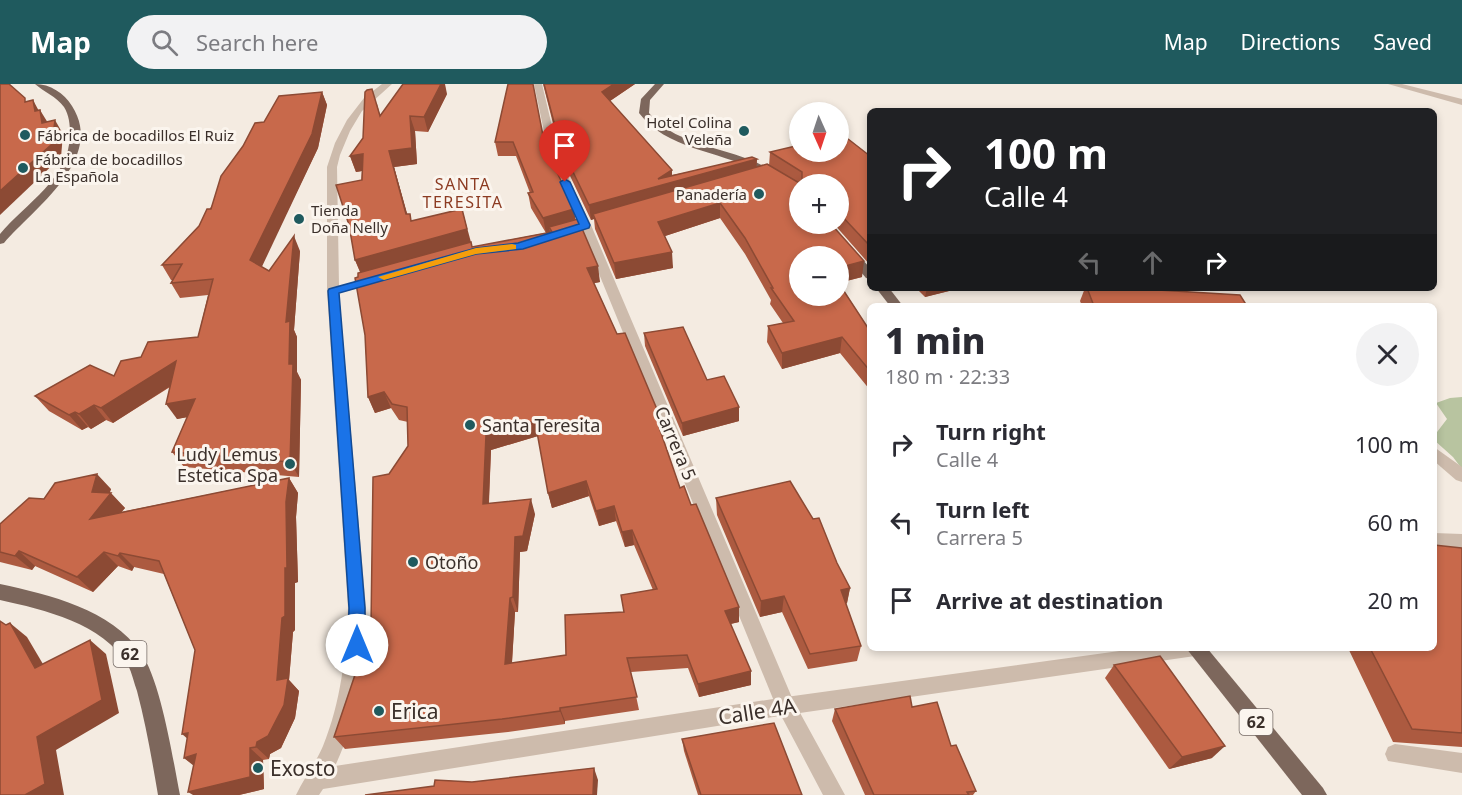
<!DOCTYPE html>
<html lang="en">
<head>
<meta charset="utf-8">
<style>
	:root { --surface:#fff; --page:#f2f2f3; --text:#2b2b33; --muted:#7c7c81; --accent:#1f5a5e }
	body { margin:0; font-family:"Noto Sans",sans-serif; background:var(--page); color:var(--text); height:100vh; display:flex; flex-direction:column; font-size:22px; white-space:nowrap }
	* { box-sizing:border-box; margin:0 }
	p { font-size:20px; color:var(--muted) }
	.icon { flex:none; width:33px; height:33px; fill:none; stroke:currentColor; stroke-width:2; stroke-linecap:round; stroke-linejoin:round }
	.map { position:relative; flex:1; overflow:hidden }
	.drawer { position:absolute; left:867px; top:219px; width:570px; height:348px; display:flex; flex-direction:column; background:var(--surface); border-radius:9px; box-shadow:0 3px 9px #0003 }
	.drawer>* { flex:none }
	.top-card { position:absolute; left:867px; top:24px; width:570px; height:183px; border-radius:9px; box-shadow:0 3px 9px #0003; background:#202124; color:#fff; overflow:hidden }
	.needle { width:39px; rotate:177deg }
	.buttons { position:absolute; left:789px; top:18px; display:grid; gap:12px }
	.buttons a { display:grid; place-items:center; width:60px; height:60px; border-radius:50%; background:var(--surface); box-shadow:0 3px 9px #0003; font-size:30px }
	.pin { position:absolute; display:grid; place-items:center; width:51px; height:51px; color:#fff; margin:-62px -26px; border-radius:50% 50% 50% 0; rotate:-45deg; box-shadow:0 0 6px #0007 }
	.pin .icon { rotate:45deg }
	.me { position:absolute; width:66px; margin:-33px; rotate:0deg; stroke-linejoin:round; filter:drop-shadow(0 0 4px #0008) }
	.turn { display:flex; align-items:center; gap:21px; height:126px; padding:0 18px; font-size:27px }
	.turn .icon { width:78px; height:78px; stroke-width:2.5 }
	.turn b { display:block; font-size:42px; line-height:51px }
	.lanes { display:flex; align-items:center; height:57px; padding:0 18px; background:#0003; justify-content:center; gap:30px; direction:ltr }
	.lanes .off { opacity:.35 }
	.round { display:grid; place-items:center; flex:none; width:63px; height:63px; border-radius:32px; background:var(--page) }
	.summary { display:flex; align-items:center; justify-content:space-between; height:102px; padding:0 18px }
	h1 { font-size:36px; font-weight:800; line-height:45px }
	ul { padding:0; list-style:none }
	li { display:flex; align-items:center; gap:18px; height:78px; padding:0 18px }
	li div { flex:1 }
	li b { display:block; font-size:22px }
	li em { font-style:normal }
	header { display:flex; align-items:center; gap:36px; box-sizing:border-box; height:84px; padding:0 30px; background:var(--accent); color:#fff }
	header strong { font-size:28px }
	nav { display:flex; gap:33px; margin-inline-start:auto; font-size:21px }
	.search { width:420px; height:54px; background:var(--page); display:flex; align-items:center; gap:15px; box-sizing:border-box; padding:0 21px; border-radius:33px; color:var(--muted); font-size:22px }
	.map>svg:first-child { display:block }
	.green { fill:#b8c4a0 }
	.lines { fill:none; stroke-linecap:round; stroke-linejoin:round }
	.minor { fill:#cdbbac; fill-rule:evenodd }
	.tertiary { fill:#cdbbac; fill-rule:evenodd }
	.primary { fill:#7d675c; fill-rule:evenodd }
	.wall { fill:#ac5a40; fill-rule:evenodd }
	.shaded-wall { fill:#8c4a34 }
	.building { fill:#c8694b; stroke:#8c4a34; stroke-width:1.5; fill-rule:evenodd }
	.route { fill:#1a73e8; stroke:#114b97; stroke-width:1.5 }
	.slow { fill:#f59e0b }
	.poi-dot { fill:#1f5a5e; stroke:#fbf5ee; stroke-width:2 }
	.labels { text-anchor:middle; dominant-baseline:central; stroke-width:6; stroke-linejoin:round; paint-order:stroke }
	.far-poi-label { font-size:15px; fill:#3b302b; stroke:#fbf5ee; text-anchor:start }
	.far-neighbourhood-label { font-size:16px; letter-spacing:1.5px; fill:#8c3b22; stroke:#fbf5ee }
	.shield { fill:#fbf5ee; stroke:#756b66; stroke-width:1.5 }
	.shield-label { font-size:16px; font-weight:bold; fill:#3b302b }
	.poi-label { font-size:18px; fill:#3b302b; stroke:#fbf5ee; text-anchor:start }
	.street-label { font-size:18px; fill:#3b302b; stroke:#fbf5ee }
	.near-poi-label { font-size:21px; fill:#3b302b; stroke:#fbf5ee; text-anchor:start }
	.near-street-label { font-size:21px; fill:#3b302b; stroke:#fbf5ee }
</style>
</head>
<body>
<header>
<strong>Map</strong>
<div class="search"><svg class="icon" aria-label="search" viewBox="0 0 24 24"><circle cx="10" cy="10" r="6"/><path d="M15 15l6 6"/></svg>Search here</div>
<nav><a>Map</a><a>Directions</a><a>Saved</a></nav>
</header>
<div class="map">
<svg width="1462" height="711" viewBox="0 0 1462 711">
	<rect width="100%" height="100%" fill="#f4ebe1"/>
	<path class="green" d="M1462 313V385L1453 373 1434 356V352L1447 335 1436 319 1450 314Z"/>
	<g class="lines">
		<g class="minor">
			<path d="M382 0H392L362 27 350 47 340 71 337 83 339 202 374 192 380 196 378 199 339 209 366 524C365 578 359 633 335 682L786 613 1141 564H1204L1202 571 786 631 323 705 319 711H296C304 694 316 679 323 662 341 618 346 571 348 524L327 207V83L335 59 347 36 364 14Z"/>
			<path d="M1388 0H1402L1462 15V21Z"/>
			<path d="M1434 363 1462 383V398L1456 396 1434 377Z"/>
			<path d="M1434 449 1462 450V464L1434 463Z"/>
			<path d="M1395 660 1462 669V689L1388 677 1385 670 1388 663Z"/>
		</g>
		<path class="tertiary" d="M534 0H542L560 76 591 141 793 616 845 711H823L776 622 579 141 550 76Z"/>
		<g class="primary">
			<path d="M35 0C50 0 64 9 72 22 106 75 33 125 4 159L0 160V150C26 119 70 94 70 50 70 40 69 31 64 23 56 12 44 8 35 0Z"/>
			<path d="M655 0H664L650 16 649 29C672 58 715 62 748 75 766 82 784 93 800 105V114C784 108 771 94 756 86 718 67 666 65 639 29L641 15Z"/>
			<path d="M820 140H831L870 184V195L866 194Z"/>
			<path d="M876 204H889L903 222H890Z"/>
			<path d="M0 500C50 511 111 525 141 569 161 597 173 676 180 711H158C152 676 146 641 137 607 134 599 132 589 128 581 102 539 45 526 0 516Z"/>
			<path d="M1186 564H1207L1323 704 1327 711H1302Z"/>
		</g>
	</g>
	<g class="wall">
		<path d="M508 0 545 62 600 198 594 199 617 250 664 342 665 357 664 358 680 404 691 421 739 523V538L731 540 751 601 699 613 688 584 631 588 639 626 565 637V640L508 648 345 665 334 653 360 576 371 541 389 390 408 362V338L399 336 391 324 375 329 368 313 365 251 358 193 360 188 355 176 362 87 356 88 350 72 363 54 377 20 380 31 447 10 428 48 415 47 417 80 394 83 407 130 412 137 472 163 550 148 546 149 531 124 528 109H530L516 72H498L495 58ZM538 352 548 409 552 424 589 412 599 442 616 437 625 463 634 461 653 506 566 571 512 579 515 528H518L520 468 527 467 535 430 489 419 491 366Z"/>
		<path d="M543 0H635L610 17 672 86V91L757 75 756 83 769 82 770 68 870 72V181L834 140H838V100H800L862 193 839 199 870 247V306L840 269 782 285 767 258 768 242 783 239 770 220 771 216 745 170 720 134 665 152 673 184 616 195 595 145 594 135 591 136 562 75Z"/>
		<path d="M322 8 327 21 318 64 261 182 269 187 300 167 294 246 297 253V288L301 296 299 393 184 383 172 368 187 333 177 335 170 303 113 339 106 336 91 345 88 343 82 346 49 327 35 312 114 292 141 273 198 253 208 211 180 214 171 199 173 196H171L162 181 199 142 264 38Z"/>
		<path d="M916 204H961L925 213Z"/>
		<path d="M1085 204H1125L1247 222H1082L1080 217Z"/>
		<path d="M644 249 707 296 739 323V337L683 352 645 262Z"/>
		<path d="M289 394 298 409 296 433 298 498 295 499V546L293 548 289 596 299 607 295 634 281 664 270 670 269 675 263 676 264 705 239 711H193L194 681 184 674 187 655 195 566 164 490 134 483 132 487 118 482 93 508 35 482 32 486 0 478V440L44 415 111 405 109 409 125 424 121 428Z"/>
		<path d="M716 414 813 435 850 504 847 519 846 520 861 562 857 577 808 585 782 528 760 533 717 431Z"/>
		<path d="M1462 464V663L1393 658 1348 564H1434Z"/>
		<path d="M1114 581 1212 674 1169 685 1105 594Z"/>
		<path d="M912 623 951 662 976 707 973 711H865L832 637 835 625Z"/>
		<path d="M682 655 802 711H698L684 667Z"/>
	</g>
	<g class="shaded-wall">
		<path d="M441 0H445L447 10 428 48 424 33Z"/>
		<path d="M614 0H635L604 21 602 8Z"/>
		<path d="M322 8 327 21 318 64 258 191 250 176Z"/>
		<path d="M33 16 40 29V26L48 39H42L35 27Z"/>
		<path d="M410 32 415 47 417 80 394 83 412 147 406 130 389 67Z"/>
		<path d="M55 36 63 50 61 73 0 131V107Z"/>
		<path d="M363 70 368 86 356 88 350 72Z"/>
		<path d="M757 75 756 89 593 130 594 135 591 136 589 121 658 95 672 86V98Z"/>
		<path d="M720 119V134L659 154 658 138Z"/>
		<path d="M462 125 472 162 362 192 355 176Z"/>
		<path d="M574 125 576 140 549 143 550 148 546 149 543 134Z"/>
		<path d="M294 152 300 167 294 246 297 253V288L301 296 299 393 290 378 286 238Z"/>
		<path d="M672 168 673 184 616 195 614 179Z"/>
		<path d="M864 177 862 193 838 199V184Z"/>
		<path d="M598 182 600 198 590 200 587 184Z"/>
		<path d="M927 204H961L925 213Z"/>
		<path d="M842 253 840 269 782 285V269Z"/>
		<path d="M176 277 186 292 113 339 101 324Z"/>
		<path d="M384 308 391 324 375 329 368 313Z"/>
		<path d="M195 315 205 330 177 335 166 320Z"/>
		<path d="M94 321 106 336 91 345 79 330Z"/>
		<path d="M739 323V337L683 352 682 339Z"/>
		<path d="M75 328 88 343 82 346 69 331Z"/>
		<path d="M535 337 538 352 491 366 488 435 483 420 486 351Z"/>
		<path d="M664 342 665 357 660 359 659 343Z"/>
		<path d="M97 390 111 405 109 412 111 409 125 424 104 449 90 435 92 408Z"/>
		<path d="M289 394 298 409 296 433 298 498 295 499V546L293 548 289 596 299 607 295 634 281 664 270 670 269 675 256 663Z"/>
		<path d="M586 397 589 412 552 424 548 409Z"/>
		<path d="M531 415 535 430 527 467 520 468 518 528 513 513 515 453Z"/>
		<path d="M614 422 616 437 599 442 596 427Z"/>
		<path d="M632 446 634 461 625 463 622 448Z"/>
		<path d="M19 467 35 482 32 486 15 472Z"/>
		<path d="M104 468 118 482 93 508 77 493Z"/>
		<path d="M120 469 134 483 132 487 118 472Z"/>
		<path d="M850 504 847 519 838 521 841 506Z"/>
		<path d="M784 512 782 528 760 533 761 517Z"/>
		<path d="M510 514 515 528 511 594 505 580Z"/>
		<path d="M739 523V538L725 541V527Z"/>
		<path d="M10 539 27 553 53 597 35 584Z"/>
		<path d="M90 556 106 570 119 629 56 666 64 711H25L37 653Z"/>
		<path d="M751 587V601L699 613 698 600Z"/>
		<path d="M560 624 565 637V640L560 627Z"/>
		<path d="M188 649 197 663 182 650Z"/>
		<path d="M1225 662 1212 674 1169 685 1182 673Z"/>
		<path d="M250 664 263 676 264 705 239 711H193L188 708Z"/>
		<path d="M196 670 199 686 184 674Z"/>
		<path d="M594 684 598 696 597 711H593Z"/>
	</g>
	<g class="building">
		<path d="M0 0H9L25 14V18L33 16 35 27 40 26 42 39 55 36 52 60 0 107Z"/>
		<path d="M403 0H441L424 33 410 32 412 64 389 67 406 130H410L411 137 462 125 467 145 355 176 349 141 336 101 362 96 363 70 350 72 363 54 365 8 367 6 372 5 380 32Z"/>
		<path d="M508 0H533L545 62 574 125 543 134 528 109 533 108 513 58H495Z"/>
		<path d="M544 0H614L602 8 672 86 658 95 752 73 757 75 589 121 560 61Z"/>
		<path d="M322 8 312 50 250 176 269 187 294 152 286 238 290 237 289 280H293L290 378 172 368 195 315 166 320 176 277 101 324 94 321 79 330 75 328 69 331 35 312 90 281 114 292 121 277 141 273 148 258 198 253 213 195 171 199 182 180 162 181 199 142 207 125H211L221 92 243 62 255 39 264 38 279 12Z"/>
		<path d="M843 51 870 72V162L838 128V100H802V88L770 68 800 61V68H838V52Z"/>
		<path d="M767 80 801 100H800V140H831L864 177 838 184V172H800V212H838V198L870 247V287L842 253 782 269 768 242 794 237 771 204H773L745 154 720 119 658 138 672 168 614 179 593 130Z"/>
		<path d="M578 135 598 182 587 184 617 250 625 249 664 342 659 343 680 404 684 402 691 421 696 420 739 523 725 527 751 587 698 600 687 571 627 574 637 613 560 624V627L502 635 334 653 360 576 366 542 371 541 373 393 389 390 408 362 407 323 392 320 384 308 368 313 365 251 355 194 358 193V189L471 158 472 163 552 148 549 143ZM535 337 548 409 586 397 596 427 614 422 622 448 632 446 657 505 621 511 624 528 565 531 566 571 505 580 510 514 513 513 515 453 523 452 531 415 483 420 486 351Z"/>
		<path d="M1087 204H1125L1240 211 1247 222H1094Z"/>
		<path d="M683 243 707 296 724 292 739 323 682 339 644 249Z"/>
		<path d="M97 390 92 408 111 409 90 435 289 394 286 418 287 484H285V532L282 534 277 596 288 594 284 621 268 652 257 658 256 663 250 664V693L188 708 196 670 184 674 188 649 182 650 195 566 159 477 120 469 118 472 104 468 77 493 19 467 15 472 0 468V440L29 414 44 415 55 399Z"/>
		<path d="M790 397 813 435 819 434 837 479 850 504 841 506 861 562 810 570 784 512 761 517 716 414Z"/>
		<path d="M1434 461 1462 464V649L1412 645 1370 564H1434Z"/>
		<path d="M0 537 6 541 10 539 35 584 90 556 102 616 37 653 45 700 25 711H0Z"/>
		<path d="M1160 572 1225 662 1182 673 1114 581Z"/>
		<path d="M910 612 912 623 937 618 951 662 956 661 976 707 967 708 969 711H874L835 625Z"/>
		<path d="M774 639 802 711H701L682 655Z"/>
		<path d="M594 684 593 711H365L434 702 435 696 472 698Z"/>
	</g>
	<path class="route" d="M565 95 570 98 590 141 589 144 523 165 476 170 339 209 365 524V561L363 566 357 568 351 566 348 561 349 524 328 207 329 205 476 164 518 159 579 140 560 98Z"/>
	<path class="slow" d="M512 160 516 161V165L476 170 384 196 378 193 476 164Z"/>
	<g class="poi-dot">
		<circle cx="744" cy="47" r="6"/>
		<circle cx="25" cy="51" r="6"/>
		<circle cx="23" cy="84" r="6"/>
		<circle cx="759" cy="110" r="6"/>
		<circle cx="299" cy="135" r="6"/>
		<circle cx="470" cy="341" r="6"/>
		<circle cx="290" cy="380" r="6"/>
		<circle cx="413" cy="478" r="6"/>
		<circle cx="379" cy="627" r="6"/>
		<circle cx="258" cy="684" r="6"/>
	</g>
	<g class="labels">
		<g class="far-poi-label">
			<text x="732" y="38" text-anchor="end">Hotel Colina<tspan x="732" dy="17">Veleña</tspan></text>
			<text x="37" y="51">Fábrica de bocadillos El Ruiz</text>
			<text x="35" y="75">Fábrica de bocadillos<tspan x="35" dy="17">La Española</tspan></text>
			<text x="747" y="110" text-anchor="end">Panadería</text>
			<text x="311" y="126">Tienda<tspan x="311" dy="17">Doña Nelly</tspan></text>
		</g>
		<g class="far-neighbourhood-label">
			<text x="463" y="100">SANTA<tspan x="463" dy="18">TERESITA</tspan></text>
		</g>
		<g class="shield">
			<rect x="113.5" y="557" width="33" height="26" rx="4.5"/>
			<rect x="1239.5" y="625" width="33" height="26" rx="4.5"/>
		</g>
		<g class="shield-label">
			<text x="130" y="570">62</text>
			<text x="1256" y="638">62</text>
		</g>
		<g class="poi-label">
			<text x="482" y="341">Santa Teresita</text>
			<text x="278" y="370" text-anchor="end">Ludy Lemus<tspan x="278" dy="21">Estetica Spa</tspan></text>
			<text x="425" y="478">Otoño</text>
		</g>
		<g class="street-label">
			<text transform="translate(676 359) rotate(67)">Carrera 5</text>
		</g>
		<g class="near-poi-label">
			<text x="391" y="627">Erica</text>
			<text x="270" y="684">Exosto</text>
		</g>
		<g class="near-street-label">
			<text transform="translate(757 627) rotate(-9)">Calle 4A</text>
		</g>
	</g>
</svg>
<div class="buttons">
<a><svg class="needle" viewBox="-14 -14 28 28"><path d="M0-13l5 13h-10z" fill="#e53935"/><path d="M0 13l5-13h-10z" fill="#7c7c81"/></svg></a>
<a>+</a>
<a>−</a>
</div>
<div class="pin" style="left:565px;top:98px;background:#d93025"><svg class="icon" aria-label="arrive" viewBox="0 0 24 24"><path d="M6 21V4h12l-3 4 3 4H6"/></svg></div>
<svg class="me" style="left:357px;top:561px" viewBox="-20 -20 40 40"><circle r="19" fill="#fff"/><path d="M0-13L10 11 0 6-10 11z" fill="#1a73e8"/></svg>
<div class="top-card">
<div class="turn"><svg class="icon" aria-label="right" viewBox="0 0 24 24"><path d="M7 20v-9h11M14 6l5 5-5 5"/></svg><div><b>100 m</b>Calle 4</div></div>
<div class="lanes"><svg class="icon off" aria-label="left" viewBox="0 0 24 24"><path d="M17 20v-9H6M10 6l-5 5 5 5"/></svg><svg class="icon off" aria-label="ahead" viewBox="0 0 24 24"><path d="M12 20V5M6 11l6-6 6 6"/></svg><svg class="icon" aria-label="right" viewBox="0 0 24 24"><path d="M7 20v-9h11M14 6l5 5-5 5"/></svg></div>
</div>
<section class="drawer">
<div class="summary"><div><h1>1 min</h1><p>180 m · 22:33</p></div><a class="round"><svg class="icon" aria-label="close" viewBox="0 0 24 24"><path d="M6 6l12 12M18 6L6 18"/></svg></a></div>
<ul>
<li><svg class="icon" aria-label="right" viewBox="0 0 24 24"><path d="M7 20v-9h11M14 6l5 5-5 5"/></svg><div><b>Turn right</b><p>Calle 4</p></div><em>100 m</em></li>
<li><svg class="icon" aria-label="left" viewBox="0 0 24 24"><path d="M17 20v-9H6M10 6l-5 5 5 5"/></svg><div><b>Turn left</b><p>Carrera 5</p></div><em>60 m</em></li>
<li><svg class="icon" aria-label="arrive" viewBox="0 0 24 24"><path d="M6 21V4h12l-3 4 3 4H6"/></svg><div><b>Arrive at destination</b></div><em>20 m</em></li>
</ul>
</section>
</div>
</body>
</html>
